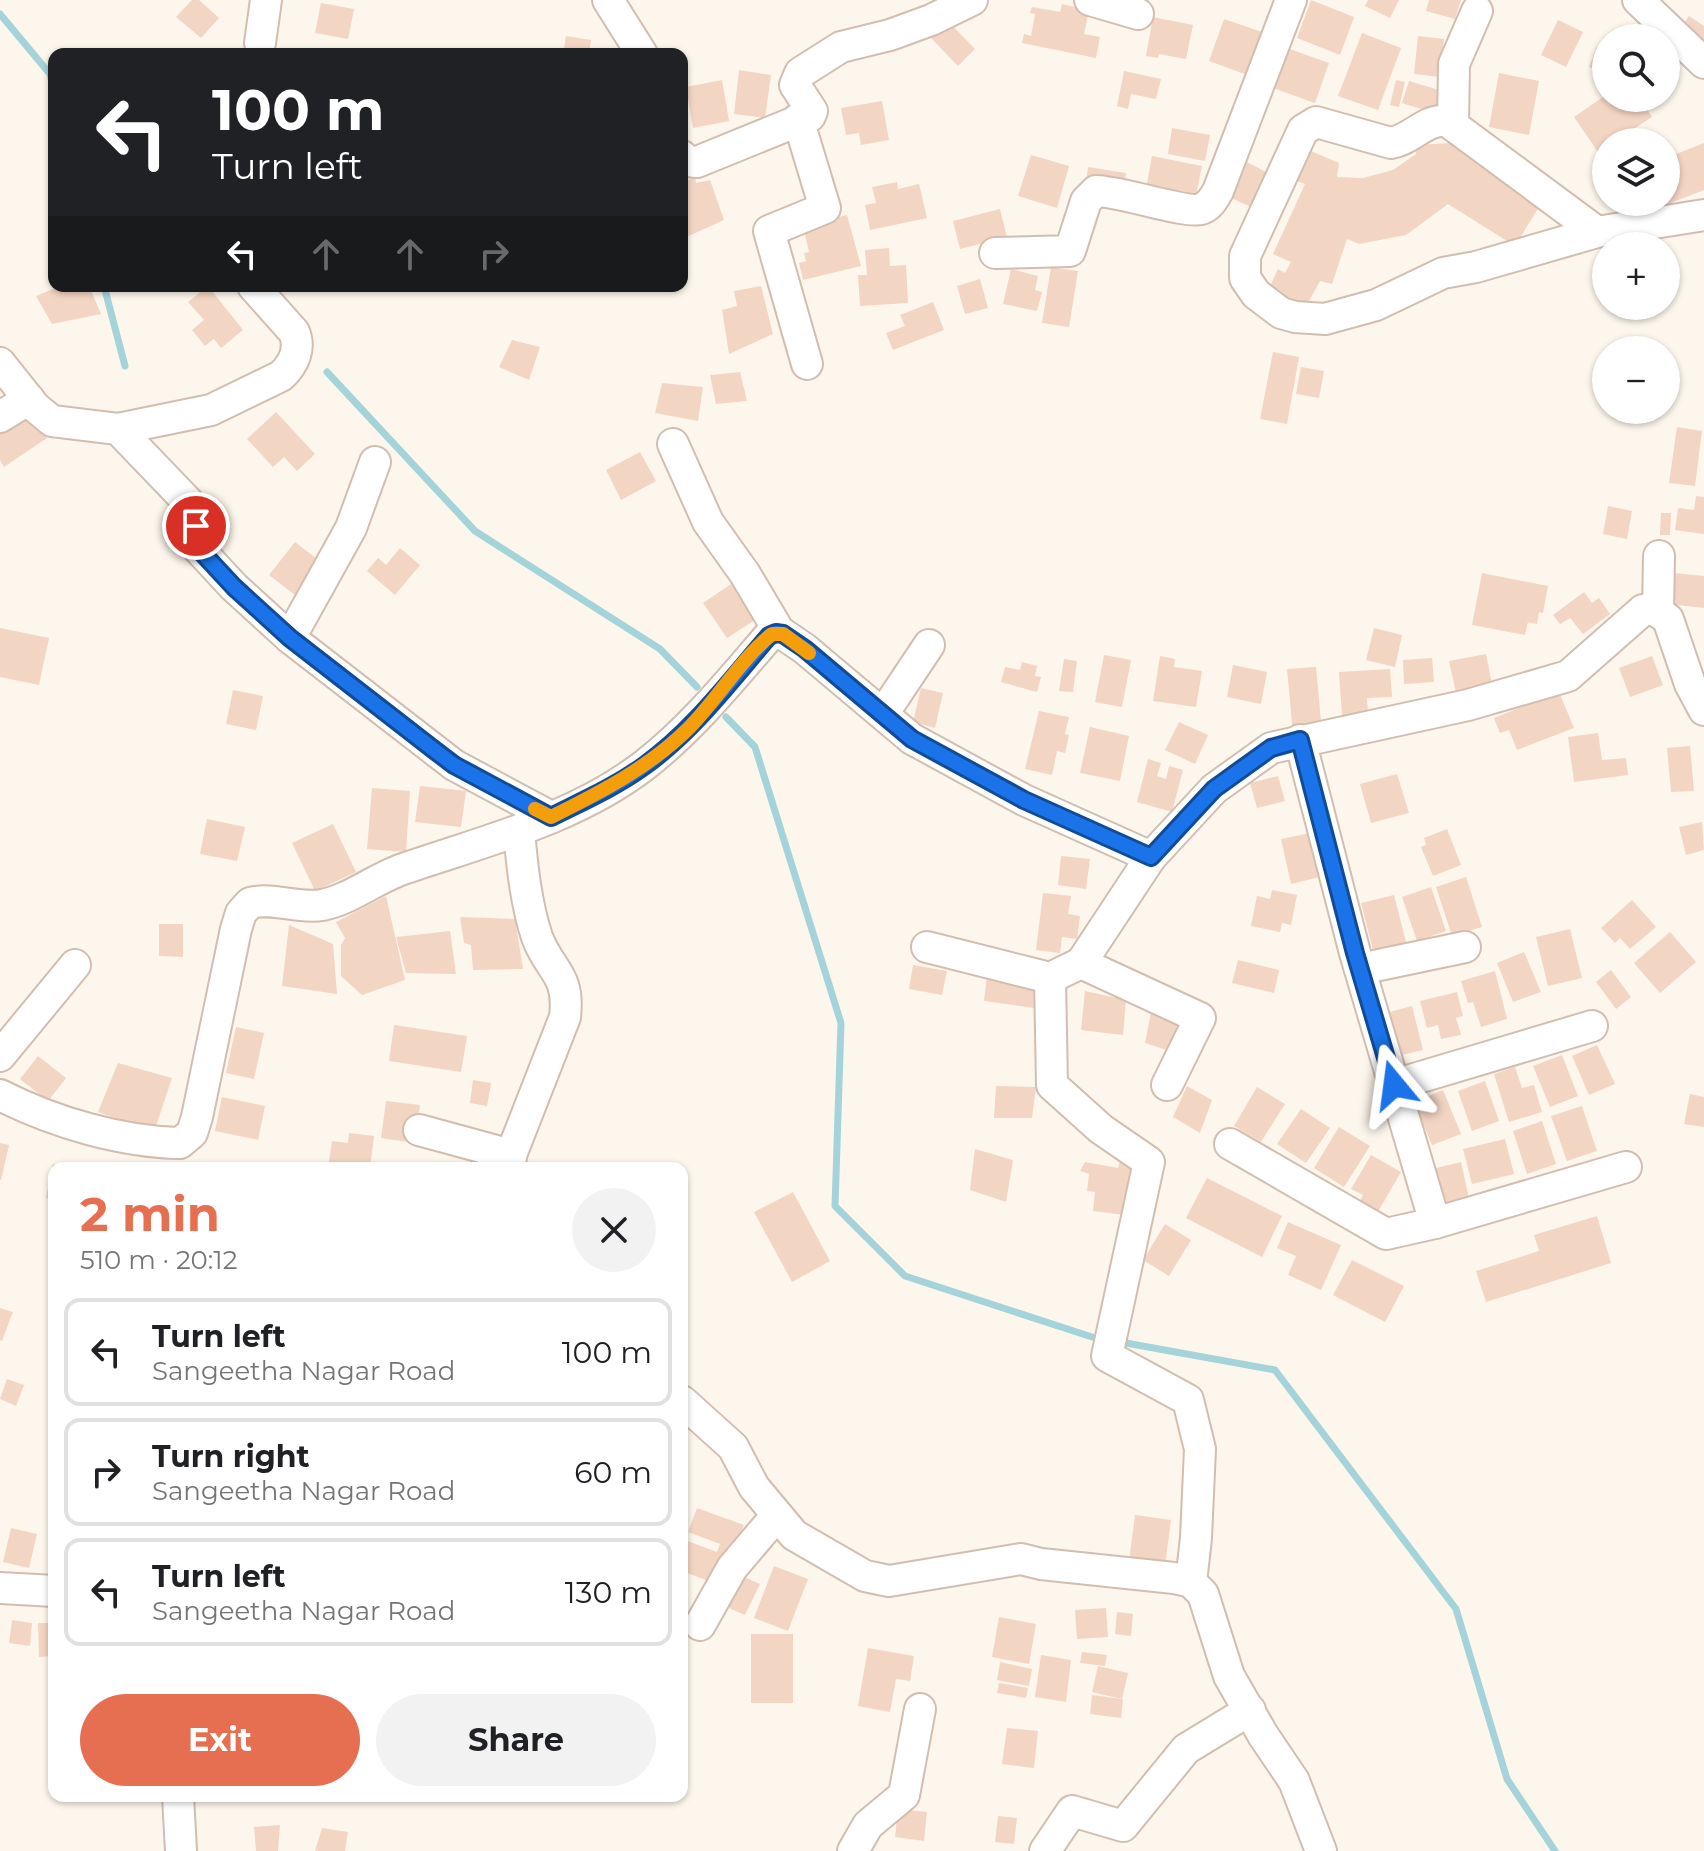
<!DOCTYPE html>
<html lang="en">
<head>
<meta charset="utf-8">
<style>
	:root { --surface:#fff; --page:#f2f2f2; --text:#202124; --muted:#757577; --line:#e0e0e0; --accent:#e76f51 }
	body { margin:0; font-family:Montserrat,sans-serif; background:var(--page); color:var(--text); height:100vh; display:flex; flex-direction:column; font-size:30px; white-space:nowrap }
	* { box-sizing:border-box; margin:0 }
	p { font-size:26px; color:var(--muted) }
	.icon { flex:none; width:44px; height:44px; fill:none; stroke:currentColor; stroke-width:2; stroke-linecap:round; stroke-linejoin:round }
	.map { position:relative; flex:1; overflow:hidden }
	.drawer { position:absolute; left:48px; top:1162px; width:640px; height:640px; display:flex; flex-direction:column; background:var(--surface); border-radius:16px; box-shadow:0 2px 6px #0004 }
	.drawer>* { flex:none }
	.guide { position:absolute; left:48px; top:48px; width:640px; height:244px; border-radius:16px; box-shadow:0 2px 6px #0004; background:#202124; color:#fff; overflow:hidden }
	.fabs { position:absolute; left:1592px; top:24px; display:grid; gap:16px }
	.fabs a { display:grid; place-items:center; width:88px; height:88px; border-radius:50%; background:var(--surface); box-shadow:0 2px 6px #0004; font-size:40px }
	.pin { position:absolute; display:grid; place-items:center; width:68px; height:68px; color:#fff; margin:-34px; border:4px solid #fff; border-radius:50%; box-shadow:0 2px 8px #0007 }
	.me { position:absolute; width:88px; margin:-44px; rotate:344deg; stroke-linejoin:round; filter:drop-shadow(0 0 6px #0008) }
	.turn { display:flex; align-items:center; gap:28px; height:168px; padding:0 32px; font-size:36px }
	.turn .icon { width:104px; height:104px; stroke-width:2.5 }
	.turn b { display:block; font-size:56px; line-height:68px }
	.lanes { display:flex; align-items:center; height:76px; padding:0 32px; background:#0003; justify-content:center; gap:40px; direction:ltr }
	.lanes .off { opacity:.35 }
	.round { display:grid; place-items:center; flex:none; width:84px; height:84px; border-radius:42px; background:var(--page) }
	.head { display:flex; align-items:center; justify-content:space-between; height:136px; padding:0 32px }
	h1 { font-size:48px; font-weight:700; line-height:60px; color:var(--accent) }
	.button { display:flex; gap:16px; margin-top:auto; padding:16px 32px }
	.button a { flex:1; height:92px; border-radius:48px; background:var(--accent); color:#fff; font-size:32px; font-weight:700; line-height:92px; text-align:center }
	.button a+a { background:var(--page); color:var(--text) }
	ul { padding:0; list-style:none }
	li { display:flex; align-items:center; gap:24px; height:108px; margin:0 16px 12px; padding:0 16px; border:4px solid var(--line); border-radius:16px }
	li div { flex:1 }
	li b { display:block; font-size:30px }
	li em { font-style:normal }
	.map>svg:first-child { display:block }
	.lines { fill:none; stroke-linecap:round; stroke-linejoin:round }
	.stream { stroke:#a5d3da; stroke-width:7 }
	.building { fill:#f3d5c3 }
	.minor-casing { stroke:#d1beb0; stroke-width:34 }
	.minor { stroke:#fff; stroke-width:30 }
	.route-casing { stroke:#114b97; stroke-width:20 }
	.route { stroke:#1a73e8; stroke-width:14 }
	.slow { stroke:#f59e0b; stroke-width:14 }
</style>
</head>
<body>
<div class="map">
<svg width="1704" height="1851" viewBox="0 0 1704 1851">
	<rect width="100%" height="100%" fill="#fdf6ec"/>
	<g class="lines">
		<g class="stream">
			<path d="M0 14 50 74 54 90"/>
			<path d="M104 286 125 366"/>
			<path d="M327 372 475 531 660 649 697 687"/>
			<path d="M726 717 755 747 841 1023 835 1206 905 1276 1092 1337"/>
			<path d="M1126 1343 1275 1370 1456 1609 1507 1779 1555 1851"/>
		</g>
	</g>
	<g class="building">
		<path d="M192 0H199L219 18 201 38 176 17Z"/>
		<path d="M1311 0 1354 17 1340 55 1297 38Z"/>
		<path d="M1368 0H1399L1390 18 1365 6Z"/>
		<path d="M1429 0H1461L1455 19 1426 11Z"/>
		<path d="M321 3 354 9 348 39 315 33Z"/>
		<path d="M1062 4 1089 10 1084 34 1100 37 1096 58 1022 43 1024 34 1031 36 1035 14 1030 13 1032 7 1060 12Z"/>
		<path d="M943 16 975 49 958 66 926 33Z"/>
		<path d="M1689 16 1704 26V43L1681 28Z"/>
		<path d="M1153 17 1193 25 1186 59 1159 54 1158 58 1146 56Z"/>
		<path d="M1224 19 1265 33 1250 76 1209 61Z"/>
		<path d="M1558 20 1583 32 1566 67 1541 55Z"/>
		<path d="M1362 33 1401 48 1378 110 1338 96Z"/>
		<path d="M566 36 591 40 589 54H563Z"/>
		<path d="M1418 36 1444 39 1440 77 1414 74Z"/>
		<path d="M1597 46 1606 50V74L1589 67Z"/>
		<path d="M1284 47 1329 63 1315 103 1270 87Z"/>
		<path d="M739 70 771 75 765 118 734 114Z"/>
		<path d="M1124 71 1161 79 1156 99 1131 94 1128 109 1117 106Z"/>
		<path d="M1499 73 1539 81 1529 135 1489 127Z"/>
		<path d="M722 80 729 121 693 128 686 87Z"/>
		<path d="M1396 80 1405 82 1399 107 1390 105Z"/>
		<path d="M1409 81 1449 93 1443 116 1402 103Z"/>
		<path d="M1606 95V98H1653L1644 104 1652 117 1614 142H1606V147L1598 152 1574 117Z"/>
		<path d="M882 101 889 140 861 145 859 133 846 135 841 108Z"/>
		<path d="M1172 128 1210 135 1205 161 1168 154Z"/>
		<path d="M1451 143 1542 202 1515 246 1448 204 1406 235 1359 244 1347 239 1332 284 1320 281 1304 310 1267 293 1278 269 1285 273 1291 262 1273 254 1305 184 1297 181 1311 151 1339 163 1337 177 1363 178 1393 170 1416 154 1415 145Z"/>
		<path d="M1704 143V190L1668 204 1666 158Z"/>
		<path d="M1031 155 1069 166 1057 208 1018 196Z"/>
		<path d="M1152 156 1202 166 1194 205 1145 195Z"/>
		<path d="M1241 159 1272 175 1255 209 1223 194Z"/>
		<path d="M1088 167 1126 173 1122 205 1084 200Z"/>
		<path d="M695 177 696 183 710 180 724 220 682 239V183Z"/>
		<path d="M897 182 898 189 919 184 927 218 870 230 865 205 876 203 872 187Z"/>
		<path d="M1000 209 1007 237 960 249 953 221Z"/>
		<path d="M847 215 861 266 803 280 799 263 806 261 804 253 809 252 803 226Z"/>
		<path d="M889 248 890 266 906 265 908 303 860 306 858 275H867L865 250Z"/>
		<path d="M1051 267 1078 271 1069 327 1042 323Z"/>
		<path d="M1011 269 1038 276 1035 290 1042 292 1037 311 1003 304Z"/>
		<path d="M980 279 988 308 965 314 957 286Z"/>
		<path d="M60 286H89L101 314 52 324 36 296Z"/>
		<path d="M208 286 243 330 221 348 214 339 205 346 192 330 204 320 188 302Z"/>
		<path d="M761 286 773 334 729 354 722 310 737 306 734 291Z"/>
		<path d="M933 302 944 330 893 350 886 333 905 326 900 315Z"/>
		<path d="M512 340 540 347 529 380 499 367Z"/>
		<path d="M1273 352 1299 357 1287 424 1260 419Z"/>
		<path d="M1301 367 1324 371 1319 398 1296 394Z"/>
		<path d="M740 372 747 401 716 404 710 375Z"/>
		<path d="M662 383 703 387 698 421 655 413Z"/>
		<path d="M27 409 47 438 4 467 0 460V427Z"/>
		<path d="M276 412 315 454 297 471 284 457 273 467 247 439Z"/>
		<path d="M1677 427 1702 431 1695 486 1669 483Z"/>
		<path d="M640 452 656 481 621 500 606 470Z"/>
		<path d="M1696 496 1704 497V534L1675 530 1678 508 1694 510Z"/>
		<path d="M1608 506 1632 511 1627 539 1603 534Z"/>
		<path d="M1661 513H1671L1670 535H1660Z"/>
		<path d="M295 542 326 566 300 599 269 575Z"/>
		<path d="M400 548 420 565 395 595 367 571 378 558 386 565Z"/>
		<path d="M1663 572 1704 576V608L1659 603Z"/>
		<path d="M1482 573 1548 586 1543 613 1539 612 1537 624 1528 622 1525 635 1472 625Z"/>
		<path d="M734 582 758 618 727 638 703 603Z"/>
		<path d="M1584 592 1592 603 1599 598 1610 614 1583 634 1570 618 1560 624 1553 615Z"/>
		<path d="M0 628 49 638 39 685 0 677Z"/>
		<path d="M1374 628 1402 635 1395 667 1366 660Z"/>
		<path d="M1486 654 1494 694 1458 701 1449 661Z"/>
		<path d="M1104 655 1131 660 1122 707 1095 702Z"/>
		<path d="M1160 656 1175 659 1174 667 1202 671 1196 707 1153 701Z"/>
		<path d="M1652 656 1663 685 1630 697 1619 668Z"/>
		<path d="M1432 658 1434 682 1404 684 1403 660Z"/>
		<path d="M1064 659 1077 661 1073 692 1059 691Z"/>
		<path d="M1022 662 1037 666 1035 676 1041 677 1037 692 1001 682 1005 667 1020 670Z"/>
		<path d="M1233 665 1267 672 1261 704 1227 697Z"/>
		<path d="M1316 667 1322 732 1293 734 1287 669Z"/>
		<path d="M1390 669 1392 697 1367 698 1368 714 1342 716 1339 672Z"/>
		<path d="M921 688 943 693 935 728 913 722Z"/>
		<path d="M233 690 263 696 256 730 226 724Z"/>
		<path d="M1559 692 1574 728 1517 750 1509 730 1500 733 1494 718Z"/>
		<path d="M1039 711 1069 717 1065 734 1069 735 1065 753 1057 751 1052 775 1025 769Z"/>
		<path d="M1179 722 1208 735 1195 764 1165 750Z"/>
		<path d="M1090 727 1129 736 1120 781 1080 773Z"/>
		<path d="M1598 733 1602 760 1626 758 1628 775 1574 782 1568 737Z"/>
		<path d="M1690 746 1694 791 1671 792 1667 748Z"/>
		<path d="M1148 759 1161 763 1157 776 1166 779 1169 766 1183 770 1172 812 1137 802Z"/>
		<path d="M1397 774 1409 813 1371 823 1360 784Z"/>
		<path d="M1278 776 1285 801 1257 808 1250 783Z"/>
		<path d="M420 786 466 791 461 827 415 822Z"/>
		<path d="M372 788 410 791 406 852 367 849Z"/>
		<path d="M207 819 245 827 237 861 200 854Z"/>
		<path d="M1702 822 1704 850 1686 855 1679 827Z"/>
		<path d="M333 824 356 872 315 891 292 843Z"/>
		<path d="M1447 829 1461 865 1433 876 1421 847 1426 845 1424 838Z"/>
		<path d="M1315 832 1324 876 1291 884 1281 839Z"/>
		<path d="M1061 856 1090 859 1086 889 1058 885Z"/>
		<path d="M1466 877 1482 927 1452 936 1436 887Z"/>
		<path d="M1431 887 1446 931 1417 941 1402 897Z"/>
		<path d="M1272 890 1297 895 1291 925 1282 923 1280 932 1251 926 1257 896 1270 899Z"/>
		<path d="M1043 893 1071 896 1068 914 1080 916 1077 939 1062 937 1060 953 1036 950Z"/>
		<path d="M1394 895 1406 942 1373 950 1361 903Z"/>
		<path d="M386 896 405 980 362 995 341 976V945L345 938 336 922Z"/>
		<path d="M1632 900 1656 927 1630 949 1620 938 1615 943 1601 928Z"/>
		<path d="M460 917 515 919 523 969 473 970 471 945 464 943Z"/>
		<path d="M159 924H183V957L159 956Z"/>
		<path d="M289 925 333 944 337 994 282 986Z"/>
		<path d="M1570 929 1582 978 1548 986 1536 937Z"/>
		<path d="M450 931 456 974 406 973 396 937Z"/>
		<path d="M1670 932 1696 962 1660 993 1634 963Z"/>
		<path d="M1524 952 1541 992 1513 1002 1497 963Z"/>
		<path d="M1238 960 1279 970 1274 993 1232 983Z"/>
		<path d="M913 965 947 971 942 995 909 989Z"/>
		<path d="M1611 970 1631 997 1616 1009 1596 982Z"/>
		<path d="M1495 971 1507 1019 1481 1027 1473 1002 1468 1003 1461 981Z"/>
		<path d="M987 975 1038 982 1034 1008 984 1001Z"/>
		<path d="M1085 991 1126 1000 1123 1035 1081 1030Z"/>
		<path d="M1457 992 1463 1016 1456 1018 1461 1035 1441 1039 1438 1025 1427 1028 1420 1001Z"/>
		<path d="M1412 1006 1423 1050 1393 1057 1382 1014Z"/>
		<path d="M1151 1012 1178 1021 1170 1051 1145 1043Z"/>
		<path d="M394 1025 467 1036 461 1072 389 1061Z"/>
		<path d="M236 1027 264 1033 254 1079 226 1073Z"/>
		<path d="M1597 1045 1615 1084 1589 1095 1572 1056Z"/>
		<path d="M1562 1055 1578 1096 1550 1107 1533 1066Z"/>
		<path d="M38 1056 66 1078 48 1101 20 1079Z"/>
		<path d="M118 1063 172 1078 154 1132 98 1112Z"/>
		<path d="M1515 1067 1522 1088 1534 1085 1542 1112 1509 1122 1494 1074Z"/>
		<path d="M473 1080 491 1083 487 1106 470 1103Z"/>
		<path d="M1485 1081 1499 1121 1472 1131 1458 1091Z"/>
		<path d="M996 1086 1036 1087 1032 1118H994Z"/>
		<path d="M1187 1086 1212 1100 1200 1133 1173 1117Z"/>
		<path d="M1257 1087 1285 1104 1261 1142 1234 1126Z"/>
		<path d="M1443 1090 1461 1134 1432 1145 1414 1102Z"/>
		<path d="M1690 1094 1704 1097V1127L1684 1124Z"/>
		<path d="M222 1097 265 1106 258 1140 215 1131Z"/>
		<path d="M386 1101 420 1105 415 1143 381 1138Z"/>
		<path d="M1582 1106 1597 1151 1567 1161 1551 1116Z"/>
		<path d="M1301 1109 1330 1128 1306 1163 1277 1144Z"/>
		<path d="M1542 1121 1556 1164 1527 1174 1513 1131Z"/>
		<path d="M1339 1127 1370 1146 1344 1187 1314 1168Z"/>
		<path d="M349 1133 374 1136 370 1168H328L332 1141 348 1143Z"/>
		<path d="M1505 1139 1514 1174 1472 1184 1463 1149Z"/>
		<path d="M0 1143 9 1145 1 1180H0Z"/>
		<path d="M975 1149 1013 1160 1006 1202 970 1190Z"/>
		<path d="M1371 1155 1401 1172 1376 1215 1358 1204 1363 1195 1351 1189Z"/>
		<path d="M1120 1161 1137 1164 1132 1216 1093 1211 1095 1192 1087 1191 1089 1174 1080 1171 1085 1162 1118 1168Z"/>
		<path d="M1461 1162 1470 1203 1437 1210 1428 1170Z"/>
		<path d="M53 1164H54V1200L46 1198Z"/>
		<path d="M1207 1178 1282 1216 1262 1257 1186 1218Z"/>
		<path d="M793 1192 830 1261 792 1282 754 1212Z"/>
		<path d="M1597 1216 1611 1263 1486 1302 1476 1271 1539 1251 1534 1235Z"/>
		<path d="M1288 1222 1341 1245 1321 1290 1288 1275 1296 1256 1277 1248Z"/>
		<path d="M1165 1224 1191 1240 1169 1276 1143 1260Z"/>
		<path d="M1352 1260 1404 1286 1385 1322 1333 1295Z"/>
		<path d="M0 1308 13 1312 2 1341 0 1340Z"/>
		<path d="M7 1379 24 1385 16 1406 0 1399Z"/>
		<path d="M697 1508 744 1525 721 1586 682 1571V1539L717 1552 720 1544 688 1532Z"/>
		<path d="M1135 1515 1171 1520 1164 1573 1128 1569Z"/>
		<path d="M11 1528 37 1534 29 1568 3 1562Z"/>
		<path d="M774 1566 808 1579 788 1631 754 1618Z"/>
		<path d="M731 1571 760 1584 745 1615 717 1603Z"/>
		<path d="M1106 1608 1108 1637 1077 1639 1075 1610Z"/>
		<path d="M1117 1612 1133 1614 1131 1636 1115 1634Z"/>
		<path d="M999 1617 1036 1624 1029 1664 992 1657Z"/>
		<path d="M12 1620 32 1623 30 1646 9 1643Z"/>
		<path d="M38 1623H54V1656L39 1657Z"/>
		<rect x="751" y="1634" width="42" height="69"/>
		<path d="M868 1648 914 1656 910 1681 896 1679 890 1712 858 1706Z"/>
		<path d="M1082 1652 1107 1655 1105 1666 1080 1663Z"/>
		<path d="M1041 1655 1071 1660 1066 1702 1035 1697Z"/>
		<path d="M1000 1662 1032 1669 1029 1686 997 1680Z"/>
		<path d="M1098 1666 1128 1673 1122 1699 1092 1692Z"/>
		<path d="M999 1683 1028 1688 1026 1698 997 1693Z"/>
		<path d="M1092 1695 1123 1699 1121 1718 1090 1714Z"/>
		<path d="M1007 1728 1038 1731 1034 1768 1002 1764Z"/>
		<path d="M898 1809 927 1812 924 1841 895 1837Z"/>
		<path d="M998 1816 1017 1818 1014 1844 995 1842Z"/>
		<path d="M280 1825 278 1851H256L254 1827Z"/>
		<path d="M322 1828 348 1832 345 1851H315Z"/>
	</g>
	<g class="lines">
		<g class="minor-casing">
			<g id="minor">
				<path d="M608 0 642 54"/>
				<path d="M1090 0 1138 14"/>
				<path d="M1638 0 1704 63"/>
				<path d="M260 43 266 0"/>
				<path d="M798 119 825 208 769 231 807 364"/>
				<path d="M1453 124 1454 64 1477 11"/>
				<path d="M682 156 687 161 697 162 810 116 812 111 795 85 800 73 841 47 890 35 931 20 972 0"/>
				<path d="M1597 232 1447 121C1424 119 1413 139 1391 143L1316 122 1303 130 1245 256V278L1256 294 1281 313 1295 317 1325 319 1376 305 1443 273 1476 267 1597 232 1704 215"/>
				<path d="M995 253 1070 251 1086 201 1096 191C1120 191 1187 214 1201 209 1210 206 1214 198 1218 191L1291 0"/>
				<path d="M0 363 35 407 52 421 118 429 189 503 197 519 195 545 234 587 290 638 454 765 551 817"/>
				<path d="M0 417 29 399"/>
				<path d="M118 429 211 410 281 376C294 364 301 348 294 332L253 286"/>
				<path d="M673 444 708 522 745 574 780 633"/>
				<path d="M1658 612 1659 556"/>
				<path d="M290 638 351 528 375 462"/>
				<path d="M883 714 929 645"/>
				<path d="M1300 740 1355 953 1435 1223 1626 1167"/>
				<path d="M927 947 1050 978 1081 963 1200 1018 1167 1085"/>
				<path d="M1081 963 1151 857"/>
				<path d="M1360 969 1465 947"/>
				<path d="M1050 978 1052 1085 1101 1129 1149 1162 1107 1356 1188 1400 1200 1449 1196 1538 1191 1582"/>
				<path d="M0 1056 75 965"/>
				<path d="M1394 1085 1592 1026"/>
				<path d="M0 1095C53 1122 121 1142 180 1143L192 1133 197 1117 236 929 241 913 250 903C274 897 297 909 322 905 352 899 377 877 406 868 488 840 577 818 646 764 693 727 730 681 769 636L776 633 783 634 805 649 912 739 1024 800 1151 857 1214 789 1271 748 1468 705 1568 676 1643 610H1655L1668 619 1690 684 1704 710"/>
				<path d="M419 1130 511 1155"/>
				<path d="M1230 1144 1386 1234 1435 1223"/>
				<path d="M510 1168 511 1155 565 1017C570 973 550 972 537 937 526 904 522 865 519 831"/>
				<path d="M682 1401 733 1447 754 1487 794 1535 865 1576 889 1581 1021 1559 1041 1564 1174 1578 1191 1582 1203 1594 1229 1676 1263 1735 1294 1781 1321 1851"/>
				<path d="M0 1588 54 1591"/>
				<path d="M700 1625 732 1568 777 1515"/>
				<path d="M178 1796 181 1851"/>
				<path d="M853 1851 868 1825 904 1795 920 1709"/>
				<path d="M1045 1851 1072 1811 1123 1826 1186 1749 1250 1710"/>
			</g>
		</g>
		<use href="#minor" class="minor"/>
	</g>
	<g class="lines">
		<g class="route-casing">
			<path id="route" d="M196 526 195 545 234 587 290 638 433 749 454 765 551 817C583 801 615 787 644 766 693 731 730 681 769 636L776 633 783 634 805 649 912 739 1024 800 1151 857 1214 789 1271 748 1300 740 1355 953 1394 1085"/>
		</g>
		<use href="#route" class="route"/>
		<path class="slow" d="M535 809 551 817C601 792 650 767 690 727 717 699 743 657 772 634H783L809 653"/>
	</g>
</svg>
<div class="fabs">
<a><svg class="icon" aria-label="search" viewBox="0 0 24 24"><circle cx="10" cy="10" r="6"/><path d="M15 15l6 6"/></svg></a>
<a><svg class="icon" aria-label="layers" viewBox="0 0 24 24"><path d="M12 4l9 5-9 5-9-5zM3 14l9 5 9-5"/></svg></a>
<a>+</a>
<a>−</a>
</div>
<div class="pin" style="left:196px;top:526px;background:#d93025"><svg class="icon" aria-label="arrive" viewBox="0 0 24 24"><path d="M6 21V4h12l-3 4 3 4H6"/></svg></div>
<svg class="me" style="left:1394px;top:1085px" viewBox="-20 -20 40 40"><path d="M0-17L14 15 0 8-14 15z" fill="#1a73e8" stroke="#fff" stroke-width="4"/></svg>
<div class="guide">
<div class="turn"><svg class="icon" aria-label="left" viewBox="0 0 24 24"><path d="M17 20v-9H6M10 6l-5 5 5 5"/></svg><div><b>100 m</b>Turn left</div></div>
<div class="lanes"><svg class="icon" aria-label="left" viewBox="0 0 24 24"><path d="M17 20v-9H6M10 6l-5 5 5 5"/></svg><svg class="icon off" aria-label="ahead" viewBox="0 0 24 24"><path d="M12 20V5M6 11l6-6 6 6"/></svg><svg class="icon off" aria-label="ahead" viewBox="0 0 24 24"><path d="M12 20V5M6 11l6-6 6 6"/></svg><svg class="icon off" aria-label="right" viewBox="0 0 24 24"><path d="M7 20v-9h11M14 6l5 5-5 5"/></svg></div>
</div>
<section class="drawer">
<div class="head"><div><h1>2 min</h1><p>510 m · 20:12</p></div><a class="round"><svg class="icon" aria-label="close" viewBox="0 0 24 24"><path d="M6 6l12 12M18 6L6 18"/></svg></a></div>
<ul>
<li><svg class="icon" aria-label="left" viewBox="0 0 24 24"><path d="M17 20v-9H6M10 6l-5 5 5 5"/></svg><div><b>Turn left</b><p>Sangeetha Nagar Road</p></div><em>100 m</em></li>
<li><svg class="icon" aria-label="right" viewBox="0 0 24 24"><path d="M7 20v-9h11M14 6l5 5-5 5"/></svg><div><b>Turn right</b><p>Sangeetha Nagar Road</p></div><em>60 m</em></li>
<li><svg class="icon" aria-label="left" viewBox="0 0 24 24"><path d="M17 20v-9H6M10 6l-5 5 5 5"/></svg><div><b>Turn left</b><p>Sangeetha Nagar Road</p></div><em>130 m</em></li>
</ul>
<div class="button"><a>Exit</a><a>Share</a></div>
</section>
</div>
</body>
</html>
